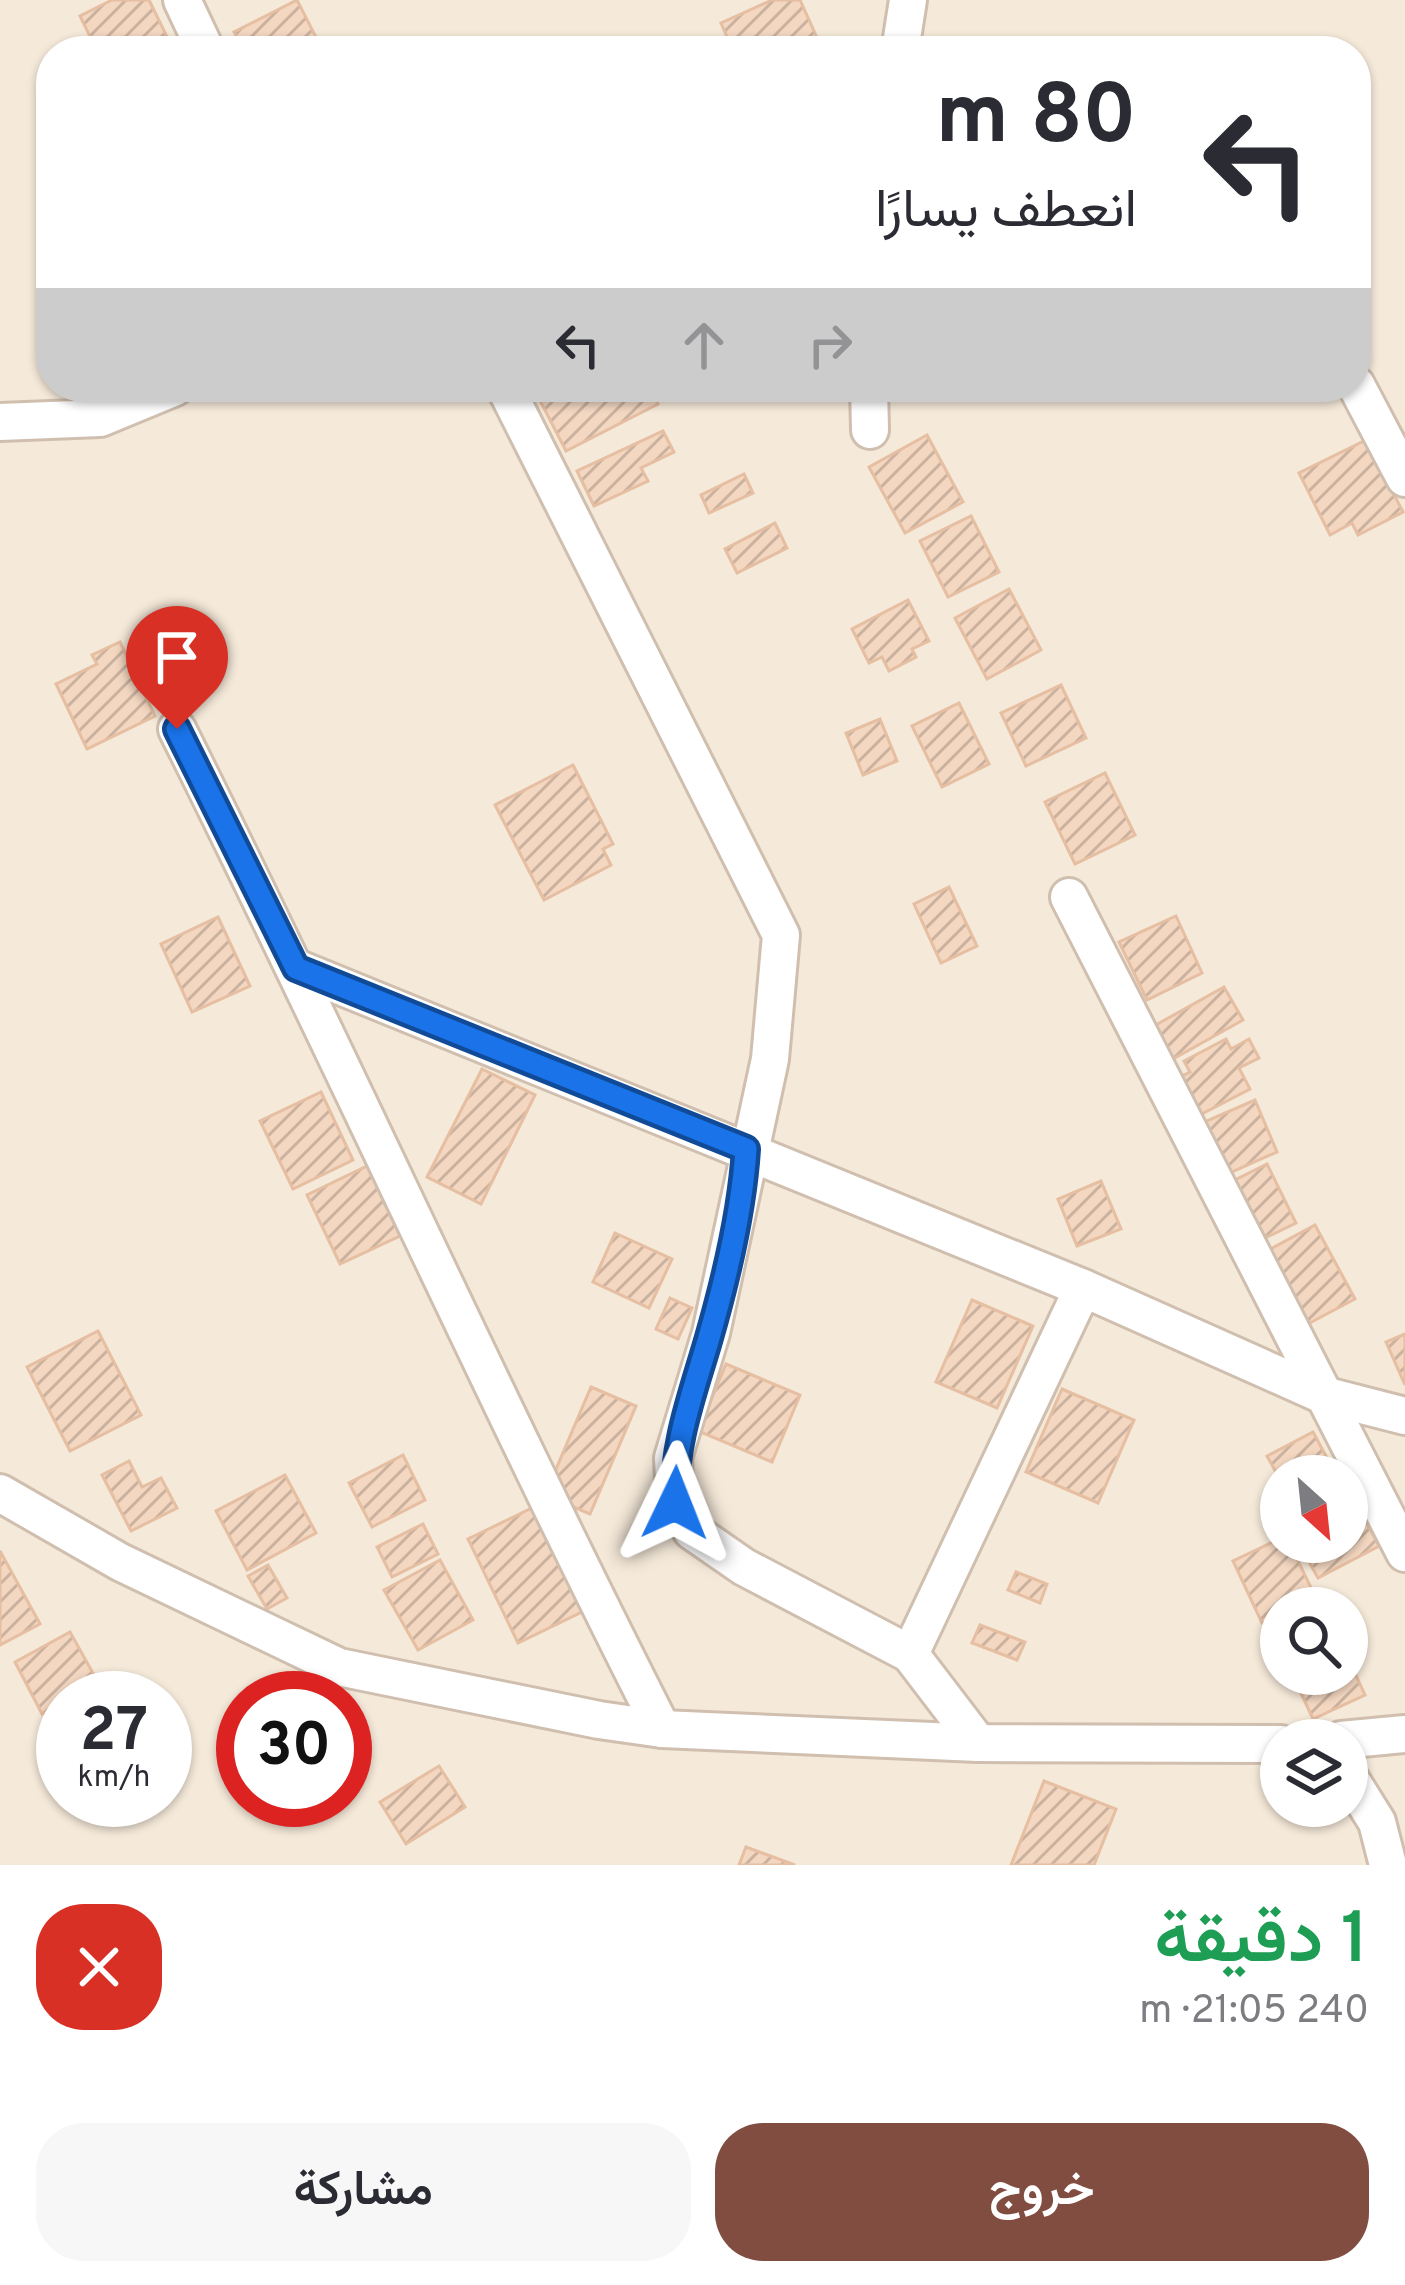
<!DOCTYPE html>
<html lang="ar">
<head>
<meta charset="utf-8">
<style>
	:root { --surface:#fff; --page:#f7f7f7; --text:#2b2b33; --muted:#7c7c81; --accent:#804d40 }
	body { margin:0; font-family:Overpass,Vazirmatn,sans-serif; background:var(--page); color:var(--text); direction:rtl; height:100vh; display:flex; flex-direction:column; font-size:45px; white-space:nowrap }
	* { box-sizing:border-box; margin:0 }
	p { font-size:39px; color:var(--muted) }
	.icon { flex:none; width:66px; height:66px; fill:none; stroke:currentColor; stroke-width:2; stroke-linecap:round; stroke-linejoin:round }
	.map { position:relative; height:1865px; overflow:hidden; direction:ltr }
	.side { display:flex; flex-direction:column; background:var(--surface); flex:1 }
	.side>* { flex:none }
	.top-card { position:absolute; left:36px; top:36px; width:1335px; height:366px; border-radius:48px; box-shadow:0 3px 9px #0004; direction:rtl; background:#fff; color:var(--text); overflow:hidden }
	.needle { width:78px; rotate:153deg }
	.controls { position:absolute; left:1260px; top:1455px; display:grid; gap:24px }
	.controls a { display:grid; place-items:center; width:108px; height:108px; border-radius:50%; background:var(--surface); box-shadow:0 3px 9px #0004; font-size:60px }
	.speed { position:absolute; left:36px; top:1671px; display:flex; gap:24px; font-size:60px; font-weight:700; text-align:center }
	.speed>* { display:grid; place-content:center; width:156px; height:156px; border-radius:50%; background:var(--surface); box-shadow:0 3px 9px #0004; line-height:1 }
	.speed small { font-size:30px; font-weight:400 }
	.speed .limit { border:18px solid #d22; background:#fff; color:#111 }
	.pin { position:absolute; display:grid; place-items:center; width:102px; height:102px; color:#fff; margin:-123px -51px; border-radius:50% 50% 50% 0; rotate:-45deg; box-shadow:0 0 12px #0007 }
	.pin .icon { rotate:45deg }
	.me { position:absolute; width:132px; margin:-66px; rotate:2deg; stroke-linejoin:round; filter:drop-shadow(0 0 9px #0008) }
	.turn { display:flex; align-items:center; gap:42px; height:252px; padding:0 36px; font-size:54px }
	.turn .icon { width:156px; height:156px; stroke-width:2.5 }
	.turn b { display:block; font-size:84px; line-height:102px }
	.lanes { display:flex; align-items:center; height:114px; padding:0 36px; background:#0003; justify-content:center; gap:60px; direction:ltr }
	.lanes .off { opacity:.35 }
	.round { display:grid; place-items:center; flex:none; width:126px; height:126px; border-radius:48px; background:var(--page) }
	.summary { display:flex; align-items:center; justify-content:space-between; height:204px; padding:0 36px }
	h1 { font-size:72px; font-weight:600; line-height:90px; color:#1e9e55 }
	.button { display:flex; gap:24px; margin-top:auto; padding:24px 36px }
	.button a { flex:1; height:138px; border-radius:48px; background:var(--accent); color:#fff; font-size:48px; font-weight:600; line-height:138px; text-align:center }
	.button a+a { background:var(--page); color:var(--text) }
	.map>svg:first-child { display:block }
	.residential { fill:#f5e9d9; fill-rule:evenodd }
	.building { fill:url(#building-hatch); stroke:#e6bea1; stroke-width:3 }
	.lines { fill:none; stroke-linecap:round; stroke-linejoin:round }
	.street-casing { stroke:#d0bfaf; stroke-width:42 }
	.street { stroke:#fff; stroke-width:36 }
	.route-casing { stroke:#114b97; stroke-width:30 }
	.route { stroke:#1a73e8; stroke-width:21 }
</style>
</head>
<body>
<div class="map">
<svg width="1405" height="1865" viewBox="0 0 1405 1865">
	<defs>
		<pattern id="building-hatch" width="6" height="6" patternUnits="userSpaceOnUse" patternTransform="scale(3)"><rect width="6" height="6" fill="#f3d7c1"/><path d="M-1 1l2-2M0 6l6-6M5 7l2-2" fill="none" stroke="#cab29f"/></pattern>
	</defs>
	<rect width="100%" height="100%" fill="#fdf7eb"/>
	<path class="residential" d="M0 0H1405V1865H0ZM51 51H1356V387H51ZM1281 1476H1347V1542H1281ZM1281 1608H1347V1674H1281ZM63 1698H165V1800H63ZM243 1698H345V1800H243ZM1281 1740H1347V1806H1281Z"/>
	<g class="building">
		<path d="M112 0H149L174 51H97L80 16Z"/>
		<path d="M297 0 319 43 304 51H244L234 32Z"/>
		<path d="M772 0H800L823 51H733L721 23Z"/>
		<path d="M533 387H665L653 393 658 404 566 451Z"/>
		<path d="M663 431 674 452 641 468 648 481 594 506 577 471Z"/>
		<path d="M927 435 963 502 905 533 869 467Z"/>
		<path d="M1366 440 1403 512 1358 535 1352 523 1330 535 1299 473Z"/>
		<path d="M744 474 753 493 709 513 701 495Z"/>
		<path d="M971 516 999 572 948 597 920 541Z"/>
		<path d="M775 523 787 548 737 573 725 549Z"/>
		<path d="M1009 589 1041 650 987 679 955 618Z"/>
		<path d="M908 600 929 641 912 649 916 657 889 671 882 657 869 663 852 629Z"/>
		<path d="M120 642 155 716 87 749 56 684 97 664 92 655Z"/>
		<path d="M1061 685 1086 738 1026 766 1001 713Z"/>
		<path d="M959 703 989 764 942 787 912 726Z"/>
		<path d="M880 719 897 761 863 775 846 733Z"/>
		<path d="M573 765 613 844 603 849 611 865 544 900 495 805Z"/>
		<path d="M1105 773 1135 835 1075 864 1045 802Z"/>
		<path d="M949 887 977 946 941 963 914 904Z"/>
		<path d="M1176 916 1202 973 1147 1000 1119 942Z"/>
		<path d="M218 917 250 986 192 1012 161 944Z"/>
		<path d="M1224 987 1243 1020 1164 1064 1145 1031Z"/>
		<path d="M1226 1039 1231 1049 1249 1039 1259 1058 1239 1068 1250 1089 1192 1119 1172 1081 1190 1072 1184 1061Z"/>
		<path d="M482 1069 535 1095 481 1204 427 1177Z"/>
		<path d="M321 1092 353 1160 293 1189 260 1121Z"/>
		<path d="M1255 1100 1277 1152 1225 1175 1202 1123Z"/>
		<path d="M1267 1164 1296 1223 1257 1242 1229 1183Z"/>
		<path d="M367 1166 400 1236 340 1264 307 1195Z"/>
		<path d="M1101 1181 1121 1229 1077 1246 1058 1199Z"/>
		<path d="M1315 1225 1355 1299 1304 1326 1265 1252Z"/>
		<path d="M615 1233 672 1259 649 1308 593 1282Z"/>
		<path d="M670 1298 692 1308 678 1339 656 1329Z"/>
		<path d="M972 1300 1033 1326 997 1408 936 1382Z"/>
		<path d="M98 1331 141 1415 70 1451 27 1367Z"/>
		<path d="M1405 1334V1385L1386 1342Z"/>
		<path d="M726 1364 800 1395 772 1462 698 1431Z"/>
		<path d="M591 1387 636 1406 590 1514 545 1495Z"/>
		<path d="M1062 1389 1134 1420 1098 1503 1026 1472Z"/>
		<path d="M1313 1432 1327 1458 1294 1476H1281V1481L1267 1456Z"/>
		<path d="M403 1455 425 1500 372 1527 349 1483Z"/>
		<path d="M129 1461 142 1487 161 1478 177 1508 131 1531 102 1475Z"/>
		<path d="M285 1475 316 1533 247 1570 216 1511Z"/>
		<path d="M1348 1488 1379 1546 1318 1578 1298 1542H1347Z"/>
		<path d="M538 1505 588 1609 518 1643 468 1539Z"/>
		<path d="M423 1524 438 1554 392 1577 377 1547Z"/>
		<path d="M1281 1538 1289 1542 1316 1598 1281 1608V1614L1262 1623 1233 1561Z"/>
		<path d="M0 1551 40 1624 0 1645Z"/>
		<path d="M440 1560 473 1620 418 1650 384 1590Z"/>
		<path d="M268 1565 287 1598 267 1609 248 1576Z"/>
		<path d="M1016 1572 1047 1584 1040 1603 1008 1590Z"/>
		<path d="M980 1625 1025 1642 1017 1660 972 1643Z"/>
		<path d="M70 1632 99 1684 63 1698 42 1714 15 1662Z"/>
		<path d="M1347 1656 1365 1695 1313 1719 1292 1674H1347Z"/>
		<path d="M439 1766 465 1807 406 1844 380 1802Z"/>
		<path d="M1044 1781 1116 1809 1094 1865H1011Z"/>
		<path d="M746 1847 795 1865H739Z"/>
	</g>
	<g class="lines">
		<g class="street-casing">
			<g id="street">
				<path d="M182 0 206 51"/>
				<path d="M900 51 908 0"/>
				<path d="M1356 385 1405 478"/>
				<path d="M505 387 781 935 770 1059 711 1333 673 1458 675 1503 692 1531 744 1567 910 1654 978 1743"/>
				<path d="M869 387 870 430"/>
				<path d="M0 422 100 418 175 387"/>
				<path d="M177 729C343 1061 494 1399 662 1729"/>
				<path d="M1069 897 1405 1553"/>
				<path d="M296 968 1083 1288 1323 1395 1405 1416"/>
				<path d="M0 1493 120 1562 339 1667 599 1720 662 1729 978 1743 1281 1744"/>
				<path d="M910 1654 1083 1288"/>
				<path d="M1341 1740 1405 1734"/>
				<path d="M1347 1774 1377 1822 1388 1865"/>
			</g>
		</g>
		<use href="#street" class="street"/>
	</g>
	<g class="lines">
		<g class="route-casing">
			<path id="route" d="M177 729 296 968 746 1149C742 1213 726 1279 708 1341 692 1396 673 1445 675 1503"/>
		</g>
		<use href="#route" class="route"/>
	</g>
</svg>
<div class="controls">
<a><svg class="needle" viewBox="-14 -14 28 28"><path d="M0-13l5 13h-10z" fill="#e53935"/><path d="M0 13l5-13h-10z" fill="#7c7c81"/></svg></a>
<a><svg class="icon" aria-label="search" viewBox="0 0 24 24"><circle cx="10" cy="10" r="6"/><path d="M15 15l6 6"/></svg></a>
<a><svg class="icon" aria-label="layers" viewBox="0 0 24 24"><path d="M12 4l9 5-9 5-9-5zM3 14l9 5 9-5"/></svg></a>
</div>
<div class="speed"><div>27<small>km/h</small></div><div class="limit">30</div></div>
<div class="pin" style="left:177px;top:729px;background:#d93025"><svg class="icon" aria-label="arrive" viewBox="0 0 24 24"><path d="M6 21V4h12l-3 4 3 4H6"/></svg></div>
<svg class="me" style="left:675px;top:1503px" viewBox="-20 -20 40 40"><path d="M0-17L14 15 0 8-14 15z" fill="#1a73e8" stroke="#fff" stroke-width="4"/></svg>
<div class="top-card">
<div class="turn"><svg class="icon" aria-label="left" viewBox="0 0 24 24"><path d="M17 20v-9H6M10 6l-5 5 5 5"/></svg><div><b>80 m</b>انعطف يسارًا</div></div>
<div class="lanes"><svg class="icon" aria-label="left" viewBox="0 0 24 24"><path d="M17 20v-9H6M10 6l-5 5 5 5"/></svg><svg class="icon off" aria-label="ahead" viewBox="0 0 24 24"><path d="M12 20V5M6 11l6-6 6 6"/></svg><svg class="icon off" aria-label="right" viewBox="0 0 24 24"><path d="M7 20v-9h11M14 6l5 5-5 5"/></svg></div>
</div>
</div>
<section class="side">
<div class="summary"><div><h1>1 دقيقة</h1><p>240 m · 21:05</p></div><a class="round" style="background:#d93025;color:#fff"><svg class="icon" aria-label="close" viewBox="0 0 24 24"><path d="M6 6l12 12M18 6L6 18"/></svg></a></div>
<div class="button"><a>خروج</a><a>مشاركة</a></div>
</section>
</body>
</html>
